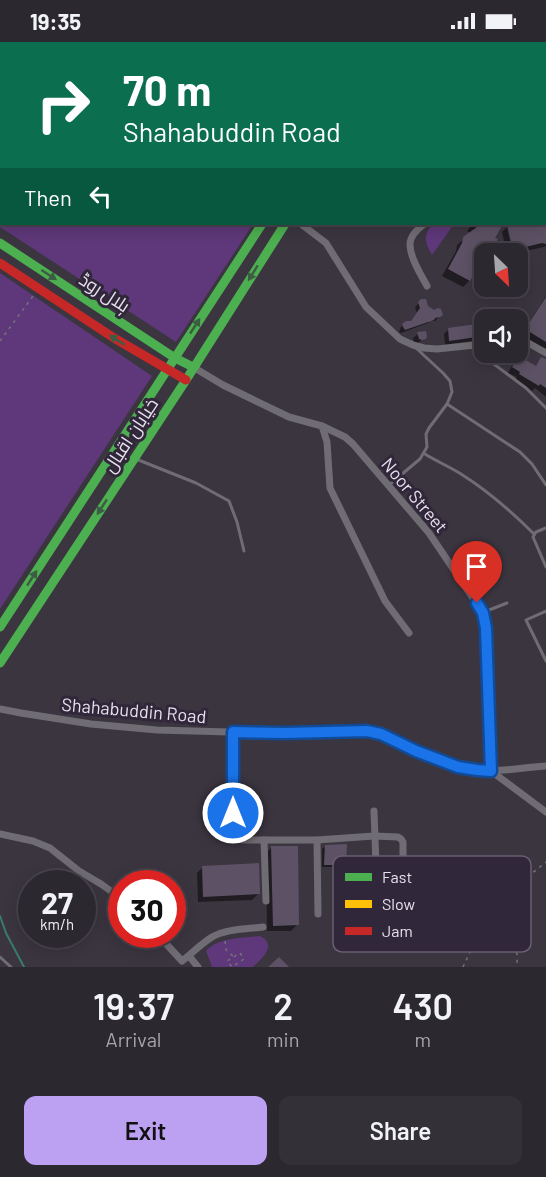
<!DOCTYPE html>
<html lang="en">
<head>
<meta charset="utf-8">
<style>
	:root { --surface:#2c2830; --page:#343038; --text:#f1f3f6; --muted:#a6a6ab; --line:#48444c; --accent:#bca0f2 }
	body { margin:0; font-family:Barlow,Cairo,sans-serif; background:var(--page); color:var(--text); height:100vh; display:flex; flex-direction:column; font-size:22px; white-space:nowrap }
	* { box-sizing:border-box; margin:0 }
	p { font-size:20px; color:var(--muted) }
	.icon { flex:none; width:33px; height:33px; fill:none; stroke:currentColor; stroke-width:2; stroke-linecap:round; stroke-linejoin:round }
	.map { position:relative; height:925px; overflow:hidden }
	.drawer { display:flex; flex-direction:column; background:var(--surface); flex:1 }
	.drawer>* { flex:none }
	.banner { position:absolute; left:0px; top:0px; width:546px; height:183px; box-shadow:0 3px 15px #0003,0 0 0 2px var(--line); background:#0b6e4f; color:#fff; overflow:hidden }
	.needle { width:39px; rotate:155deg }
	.fabs { position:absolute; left:474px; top:201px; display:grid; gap:12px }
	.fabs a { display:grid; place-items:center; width:54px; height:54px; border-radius:12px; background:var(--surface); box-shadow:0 3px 15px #0003,0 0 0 2px var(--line); font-size:30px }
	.speed { position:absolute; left:18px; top:828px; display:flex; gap:12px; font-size:30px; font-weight:700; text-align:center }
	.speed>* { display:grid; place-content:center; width:78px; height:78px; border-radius:50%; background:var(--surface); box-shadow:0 3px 15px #0003,0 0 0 2px var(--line); line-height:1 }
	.speed small { font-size:15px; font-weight:400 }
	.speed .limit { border:9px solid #d22; background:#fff; color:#111 }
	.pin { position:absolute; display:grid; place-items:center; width:51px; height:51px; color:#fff; margin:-62px -26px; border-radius:50% 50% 50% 0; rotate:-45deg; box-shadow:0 0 6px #0007 }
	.pin .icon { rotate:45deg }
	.me { position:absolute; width:66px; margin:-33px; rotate:0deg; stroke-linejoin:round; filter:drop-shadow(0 0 4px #0008) }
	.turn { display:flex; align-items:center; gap:21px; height:126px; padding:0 24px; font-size:27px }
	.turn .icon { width:78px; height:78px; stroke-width:2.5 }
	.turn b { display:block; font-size:42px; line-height:51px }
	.then { display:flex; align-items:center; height:57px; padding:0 24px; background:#0003; gap:12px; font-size:22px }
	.eta { display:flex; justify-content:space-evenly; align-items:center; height:102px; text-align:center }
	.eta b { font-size:36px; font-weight:600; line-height:42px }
	.primary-button { display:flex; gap:12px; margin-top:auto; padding:12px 24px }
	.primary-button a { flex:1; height:69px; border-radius:12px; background:var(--accent); color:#111; font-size:24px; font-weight:600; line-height:69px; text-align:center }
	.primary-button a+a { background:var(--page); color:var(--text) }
	.status { display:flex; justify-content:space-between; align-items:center; height:42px; padding:0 30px; background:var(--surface); direction:ltr }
	.status svg { height:16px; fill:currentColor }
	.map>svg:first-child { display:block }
	.green { fill:#5e387a }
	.shadow { fill:#0007 }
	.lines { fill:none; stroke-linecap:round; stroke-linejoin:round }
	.stream { stroke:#387b6e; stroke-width:2 }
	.building { fill:#5d5265 }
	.path { stroke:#767279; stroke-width:1.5; stroke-dasharray:3 4.5; stroke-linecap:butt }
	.lane { stroke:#706c73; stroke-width:3 }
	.street { stroke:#706c73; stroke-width:7 }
	.fast { stroke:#4caf50; stroke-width:9 }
	.slow { stroke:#ffc107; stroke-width:9 }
	.jam { stroke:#c62828; stroke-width:9 }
	.oneway { fill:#3c5d43 }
	.route-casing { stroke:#114b97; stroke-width:15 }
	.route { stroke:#1a73e8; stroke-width:10 }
	.labels { text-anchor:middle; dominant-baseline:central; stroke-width:6; stroke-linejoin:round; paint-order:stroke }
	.street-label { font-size:18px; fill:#e8e1ee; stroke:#31273a }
	.key { fill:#31273a; stroke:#685f70; stroke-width:1.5 }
	.key-label { font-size:16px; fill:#e8e1ee }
</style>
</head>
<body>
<div class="status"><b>19:35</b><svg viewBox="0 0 49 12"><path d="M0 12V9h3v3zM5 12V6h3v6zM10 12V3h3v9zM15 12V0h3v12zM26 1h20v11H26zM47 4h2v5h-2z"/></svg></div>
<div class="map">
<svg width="546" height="925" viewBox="0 0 546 925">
	<rect width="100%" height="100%" fill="#3b3540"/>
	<g class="green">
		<path d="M118 0H372L371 2 117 1Z"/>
		<path d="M1 179 2 182H253L176 300 0 185Z"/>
		<path d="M434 182H454L432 213C425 201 422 191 434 182Z"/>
		<path d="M0 231 152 334 0 567Z"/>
		<path d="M260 894C278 903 262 916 253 925H212L206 909C218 895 243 896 260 894Z"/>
	</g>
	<g class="shadow">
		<path d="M0 0H76L75 2H2V15H0Z"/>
		<path d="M0 24 2 25V107L0 106Z"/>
		<path d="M544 174H546V204L544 205 516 211 510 186H507L513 212H507L502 190 508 184 518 182H544Z"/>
		<path d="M472 182H501L484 212V219L483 222 476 229 475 228 469 239 463 245 442 234 456 209 457 203 471 191 467 189Z"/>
		<path d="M546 254V313L545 308 528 297 527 292 521 293Z"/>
		<path d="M422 258 426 265 441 273 435 279H430L428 281 401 291 399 290 401 285 405 281H410L417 271 415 265Z"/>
		<path d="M484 282V297L445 303 444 292 448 288Z"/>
		<path d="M418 292 425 295 417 302 414 300 413 296Z"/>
		<path d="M487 310 499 318 496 321 489 317 485 313Z"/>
		<path d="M519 315 535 325 542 316 546 318V355L535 346 532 349 515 338 517 335 508 331 514 320Z"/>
		<path d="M272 805 298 882 291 889H267L266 811Z"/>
		<path d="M325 805 345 823 342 825H322V807Z"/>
		<path d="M203 825 259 851 252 858 198 860 197 831Z"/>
	</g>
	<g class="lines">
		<g class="stream">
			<path d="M432 2 433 0"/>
			<path d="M544 152H546"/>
			<path d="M0 874 6 891 24 925"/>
		</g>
	</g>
	<g class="building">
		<path d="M470 182H503L495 196 498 197 490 212H484V224L480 221 470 239 448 227 462 201 463 195 477 185Z"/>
		<path d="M507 182H546V202L542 201 513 208Z"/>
		<path d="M546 255V300L525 287Z"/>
		<path d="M421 257H426L428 264 434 268 438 266 441 267 443 273 440 275 435 276 434 278 405 288 403 285 402 282 406 279H411L420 266 418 260Z"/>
		<path d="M484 281V294L449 299 448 286Z"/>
		<path d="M426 289 427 294 426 297 422 298 419 297 417 290Z"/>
		<path d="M485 310H502L500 319 495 317Z"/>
		<path d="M519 314 536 324 541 315 546 317V346L540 342 539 344 519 332 520 330 512 325Z"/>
		<path d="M347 802 346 823H324L325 803Z"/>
		<path d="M271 804H298L299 883 273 884Z"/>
		<path d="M259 821 260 852 203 855 202 824Z"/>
		<path d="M279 915 289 925H268Z"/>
	</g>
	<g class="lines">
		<g class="path">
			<path d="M0 299 33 254"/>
			<path d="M510 849 546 820"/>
			<path d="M225 899 226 908 233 914"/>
			<path d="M240 911 244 917 232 925 227 919Z"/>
			<path d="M463 925 471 908 457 879 459 865 466 857 509 850 517 913V925"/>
		</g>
		<g class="lane">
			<path d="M512 0V2"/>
			<path d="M471 305 526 346 546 366"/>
			<path d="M447 362 520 410 532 422 546 443"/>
			<path d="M425 412C436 419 450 425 461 432 488 449 512 470 534 492"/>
			<path d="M136 417 196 441 229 459 237 480 244 509"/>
			<path d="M389 443 420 417 427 405 426 392 429 386 447 362 452 350 450 339 443 331 416 306"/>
			<path d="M546 486 536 490 533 495 546 525"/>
			<path d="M546 569 526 578 546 619"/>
			<path d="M484 570 507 561"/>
			<path d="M0 915 11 925"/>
		</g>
		<g class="street">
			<path d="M101 2 102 0"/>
			<path d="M0 17 2 18"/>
			<path d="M0 108 2 109"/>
			<path d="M0 160 2 158"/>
			<path d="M544 168 546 167"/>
			<path d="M301 182 326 201 366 265 400 297 413 303 424 306 437 307 484 302"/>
			<path d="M424 182C419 186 413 191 411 197 406 209 421 233 427 244"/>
			<path d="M518 298H523L546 311"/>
			<path d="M193 325 223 343 289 375 322 384 345 395 353 402 429 491 483 571 486 586 491 729 546 770"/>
			<path d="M322 384 327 400 330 446 385 559 409 591"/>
			<path d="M0 667 21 671 91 682 157 688 262 691 367 689C383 693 391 698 406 705 422 712 440 720 458 725 487 733 517 726 546 724"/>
			<path d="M233 690V791L237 797 243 798H317L374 794 398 795 401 797 403 800V835"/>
			<path d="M374 769 376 824"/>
			<path d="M0 792 33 799 50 806 79 829 101 842 122 857"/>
			<path d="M264 798 266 859"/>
			<path d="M317 798 318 872"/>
			<path d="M157 892 182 919C192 911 201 902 212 895 226 887 246 887 263 885"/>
			<path d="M189 914 198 925"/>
		</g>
		<g class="fast">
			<path d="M378 2 379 0"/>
			<path d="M0 201 175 316 193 325"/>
			<path d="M0 585 262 182"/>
			<path d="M0 621 186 338 285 182"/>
		</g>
		<path class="slow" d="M401 0V2"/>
		<path class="jam" d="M0 221 114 296 186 338"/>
	</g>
	<defs><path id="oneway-solid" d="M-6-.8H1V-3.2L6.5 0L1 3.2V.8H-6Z" transform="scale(1.5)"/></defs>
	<g class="oneway">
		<use href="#oneway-solid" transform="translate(253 231) rotate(122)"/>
		<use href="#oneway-solid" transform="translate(49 233) rotate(33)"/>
		<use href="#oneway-solid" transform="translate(195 284) rotate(-57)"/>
		<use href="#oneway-solid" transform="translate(117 298) rotate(-148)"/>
		<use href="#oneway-solid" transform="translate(102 465) rotate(123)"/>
		<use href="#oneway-solid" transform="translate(32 536) rotate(-57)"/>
	</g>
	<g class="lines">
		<g class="route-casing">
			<path id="route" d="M233 771V690L284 691 367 689 381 692 416 709 458 725 477 728 491 729 486 586 483 571 477 561"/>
		</g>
		<use href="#route" class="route"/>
	</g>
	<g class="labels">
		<g class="street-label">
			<text transform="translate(105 250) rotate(33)">ہلال روڈ</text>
			<text transform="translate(130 393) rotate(-57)">خیابان اقبال</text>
			<text transform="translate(415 453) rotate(50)">Noor Street</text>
			<text transform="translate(134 668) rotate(5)">Shahabuddin Road</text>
		</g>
	</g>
	<rect x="333" y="814" width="198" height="96" rx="9" class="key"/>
	<rect x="345" y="831" width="27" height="8" fill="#4caf50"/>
	<rect x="345" y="858" width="27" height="8" fill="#ffc107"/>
	<rect x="345" y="885" width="27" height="8" fill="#c62828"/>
	<g class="key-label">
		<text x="382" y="841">Fast</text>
		<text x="382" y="868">Slow</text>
		<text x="382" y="895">Jam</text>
	</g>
</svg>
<div class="fabs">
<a><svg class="needle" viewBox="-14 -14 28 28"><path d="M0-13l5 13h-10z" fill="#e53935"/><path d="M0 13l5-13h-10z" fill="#a6a6ab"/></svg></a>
<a><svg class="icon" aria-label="sound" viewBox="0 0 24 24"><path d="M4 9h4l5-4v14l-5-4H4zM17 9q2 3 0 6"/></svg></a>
</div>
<div class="speed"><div>27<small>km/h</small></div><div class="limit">30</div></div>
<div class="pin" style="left:477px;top:561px;background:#d93025"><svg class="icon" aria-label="arrive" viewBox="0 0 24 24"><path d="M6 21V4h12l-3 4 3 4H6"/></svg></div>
<svg class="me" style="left:233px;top:771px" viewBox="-20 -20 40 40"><circle r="17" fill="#1a73e8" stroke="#fff" stroke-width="3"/><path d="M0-11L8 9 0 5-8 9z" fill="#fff"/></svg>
<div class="banner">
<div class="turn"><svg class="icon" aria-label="right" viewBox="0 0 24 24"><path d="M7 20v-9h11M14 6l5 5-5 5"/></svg><div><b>70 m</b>Shahabuddin Road</div></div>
<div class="then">Then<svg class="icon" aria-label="left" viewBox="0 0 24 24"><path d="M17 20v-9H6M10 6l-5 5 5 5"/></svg></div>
</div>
</div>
<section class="drawer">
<div class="eta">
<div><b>19:37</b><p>Arrival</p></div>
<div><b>2</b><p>min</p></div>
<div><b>430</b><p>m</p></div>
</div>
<div class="primary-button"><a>Exit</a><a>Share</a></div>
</section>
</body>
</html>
